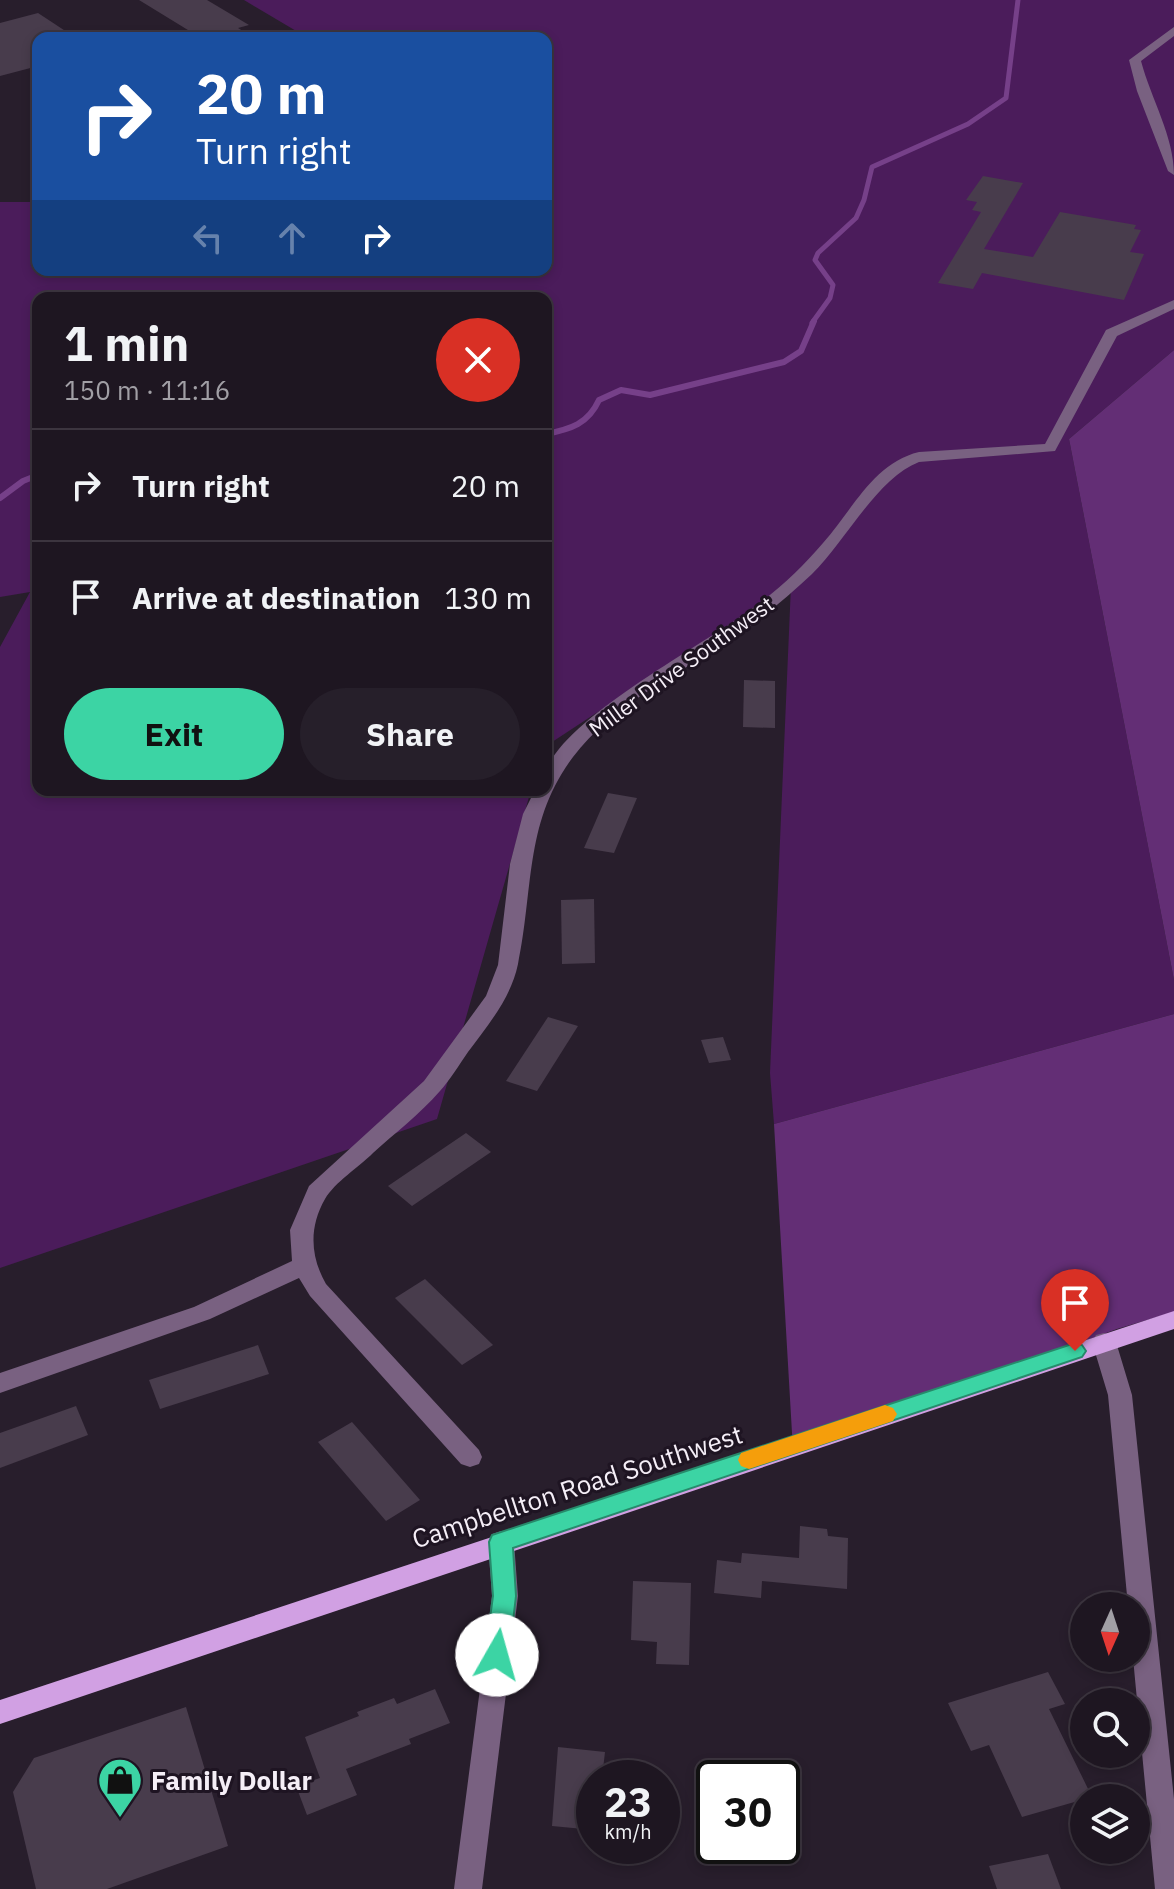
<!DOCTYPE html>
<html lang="en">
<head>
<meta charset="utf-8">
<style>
	:root { --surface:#1e1621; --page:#261f2a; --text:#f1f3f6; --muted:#a19fa5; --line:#3c353f; --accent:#3cd4a4 }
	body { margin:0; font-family:"IBM Plex Sans",sans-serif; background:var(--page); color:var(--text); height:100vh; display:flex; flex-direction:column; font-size:30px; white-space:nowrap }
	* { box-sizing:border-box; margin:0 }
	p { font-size:26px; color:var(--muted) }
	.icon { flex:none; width:44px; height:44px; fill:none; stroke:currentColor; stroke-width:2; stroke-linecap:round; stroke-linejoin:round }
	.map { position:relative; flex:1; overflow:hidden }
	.details { position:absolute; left:32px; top:292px; width:520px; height:504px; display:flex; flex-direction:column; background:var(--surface); border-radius:16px; box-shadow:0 4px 12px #0003,0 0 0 2px var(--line) }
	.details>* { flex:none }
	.top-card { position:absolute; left:32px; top:32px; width:520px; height:244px; border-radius:16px; box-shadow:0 4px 12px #0003,0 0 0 2px var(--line); background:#1a4fa0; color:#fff; overflow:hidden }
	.needle { width:52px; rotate:183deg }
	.controls { position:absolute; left:1070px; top:1592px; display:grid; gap:16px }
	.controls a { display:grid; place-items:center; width:80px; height:80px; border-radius:50%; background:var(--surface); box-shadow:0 4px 12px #0003,0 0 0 2px var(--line); font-size:40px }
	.speed { position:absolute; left:576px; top:1760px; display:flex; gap:16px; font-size:40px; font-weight:700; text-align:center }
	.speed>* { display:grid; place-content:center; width:104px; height:104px; border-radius:50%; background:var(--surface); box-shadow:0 4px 12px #0003,0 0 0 2px var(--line); line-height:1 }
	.speed small { font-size:20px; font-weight:400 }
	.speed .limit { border:4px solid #111; border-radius:12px; background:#fff; color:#111 }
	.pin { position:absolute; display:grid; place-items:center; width:68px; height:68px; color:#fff; margin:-82px -34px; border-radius:50% 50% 50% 0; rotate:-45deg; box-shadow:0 0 8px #0007 }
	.pin .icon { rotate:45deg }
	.me { position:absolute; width:88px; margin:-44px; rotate:7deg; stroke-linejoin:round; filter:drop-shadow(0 0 6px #0008) }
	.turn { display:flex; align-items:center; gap:28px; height:168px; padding:0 32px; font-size:36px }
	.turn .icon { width:104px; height:104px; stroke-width:2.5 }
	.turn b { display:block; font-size:56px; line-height:68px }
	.lanes { display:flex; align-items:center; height:76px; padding:0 32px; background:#0003; justify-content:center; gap:40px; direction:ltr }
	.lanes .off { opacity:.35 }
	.round { display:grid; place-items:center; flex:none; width:84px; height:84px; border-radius:42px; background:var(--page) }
	.overview { display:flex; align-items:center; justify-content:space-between; height:136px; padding:0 32px }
	h1 { font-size:48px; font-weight:700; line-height:60px }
	.button { display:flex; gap:16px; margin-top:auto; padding:16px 32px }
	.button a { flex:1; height:92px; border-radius:48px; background:var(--accent); color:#111; font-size:32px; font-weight:700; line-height:92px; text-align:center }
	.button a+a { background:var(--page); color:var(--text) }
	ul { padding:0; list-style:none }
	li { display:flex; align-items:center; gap:24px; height:112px; padding:0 32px; border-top:2px solid var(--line) }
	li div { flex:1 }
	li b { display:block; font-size:30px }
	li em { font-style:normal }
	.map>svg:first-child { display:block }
	.green { fill:#4b1c5b }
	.forest { fill:#632e75 }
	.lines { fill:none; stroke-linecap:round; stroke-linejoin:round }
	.stream-far1 { stroke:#764089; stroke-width:5 }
	.stream { stroke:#764089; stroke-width:6 }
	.building { fill:#483c4c }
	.minor { fill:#796181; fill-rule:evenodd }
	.major { fill:#d1a0e3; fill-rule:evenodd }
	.route { fill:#3cd4a4; stroke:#278a6b; stroke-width:2 }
	.slow { fill:#f59e0b }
	.labels { text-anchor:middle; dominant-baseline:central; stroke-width:6; stroke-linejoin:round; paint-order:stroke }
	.street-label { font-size:22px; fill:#f5eef7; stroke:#1e1422 }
	.near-street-label { font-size:26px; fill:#f5eef7; stroke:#1e1422 }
	.near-poi-label { font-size:26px; font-weight:bold; fill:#f5eef7; stroke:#1e1422; text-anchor:start }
</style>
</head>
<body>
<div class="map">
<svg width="1174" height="1889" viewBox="0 0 1174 1889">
	<rect width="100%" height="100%" fill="#281e2c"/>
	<path class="green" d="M244 0H1174V350L1069 439 1174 980V1014L774 1124 770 1073 791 585 546 746V298H38V790H531L437 1119 0 1268V647L30 592 0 597V202H38V270H546V38H308Z"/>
	<g class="forest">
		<path d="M1174 350V980L1069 439Z"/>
		<path d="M1174 1014V1312L1117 1329 793 1450 774 1124Z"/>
	</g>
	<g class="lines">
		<path class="stream-far1" d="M812 323 830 298 833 285 815 260 818 253 856 218 864 200 872 167 968 124 1006 98 1018 0"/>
		<g class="stream">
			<path d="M546 434C571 429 588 424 599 400L621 390 650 395 784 362 801 351 814 321"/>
			<path d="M0 498 23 481 38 475"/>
		</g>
	</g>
	<g class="building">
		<path d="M139 0H207L249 25 238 28 254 38H201Z"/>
		<path d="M38 13 76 38H38V66L0 76V23Z"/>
		<path d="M983 176 1023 183 984 249 1033 257 1060 212 1136 225 1134 229 1141 230 1130 252 1144 254 1124 300 982 273 973 289 938 283 981 212 972 210 977 202 966 200Z"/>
		<path d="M744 680 775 681V728L743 727Z"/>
		<path d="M608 793 637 798 614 853 584 848Z"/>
		<path d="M594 899 595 963 562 964 561 900Z"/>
		<path d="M548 1017 578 1026 537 1091 506 1081Z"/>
		<path d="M723 1037 731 1060 709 1063 701 1040Z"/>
		<path d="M466 1133 491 1152 412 1206 388 1186Z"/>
		<path d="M425 1279 493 1345 462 1365 395 1298Z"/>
		<path d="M258 1345 269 1374 160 1409 149 1380Z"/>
		<path d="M76 1406 88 1435 0 1468V1433Z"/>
		<path d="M352 1422 420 1500 386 1521 318 1442Z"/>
		<path d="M800 1526 827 1529 828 1536 848 1538 847 1589 762 1581 761 1598 714 1593 717 1560 741 1563 742 1553 799 1558Z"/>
		<path d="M633 1581 691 1583 689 1665 656 1664 657 1642 631 1640Z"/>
		<path d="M1048 1672 1065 1704 1049 1709 1092 1797 1022 1817 989 1745 971 1751 948 1703Z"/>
		<path d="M435 1689 450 1723 409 1739 411 1744 346 1769 357 1795 307 1815 296 1786 320 1778 305 1737 359 1716 357 1712 394 1698 397 1704Z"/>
		<path d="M186 1707 228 1846 107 1889H36L13 1792 34 1758Z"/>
		<path d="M558 1747 605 1752 602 1778H594V1830L552 1826Z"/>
		<path d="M1048 1854 1061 1889H997L989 1866Z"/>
	</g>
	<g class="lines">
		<g class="minor">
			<path d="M1174 27V36L1141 61C1151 99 1174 136 1174 175L1168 171 1137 91 1129 60Z"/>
			<path d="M1174 300V309L1117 336 1055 451 919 462C877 478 845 542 812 574 785 599 758 622 727 642 674 676 612 706 573 757 524 822 534 889 518 964 511 998 488 1025 468 1052 459 1065 450 1080 440 1091 420 1114 395 1133 373 1153 359 1167 335 1182 325 1199 309 1227 310 1256 326 1284L479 1450 482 1457 479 1464 470 1467 461 1464 310 1296 299 1278 210 1319 0 1393V1373L194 1307 292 1261 290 1230 309 1186 424 1081 486 996 498 965 510 864 523 814 535 790H546C546 785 545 777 546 772 561 720 701 646 746 613 774 594 801 569 823 543 852 511 873 463 919 452L1045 444 1106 330Z"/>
			<path d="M1104 1333 1112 1335 1116 1342 1132 1395 1174 1799V1889H1155L1133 1658H1136V1606H1128L1108 1395 1092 1342 1096 1335Z"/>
			<path d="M501 1531 510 1534 514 1542 518 1596 482 1889H454L492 1596 488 1542 492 1534Z"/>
		</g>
		<path class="major" d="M1174 1311V1329L0 1724V1700Z"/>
	</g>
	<path class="route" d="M1075 1343 1082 1345 1086 1351 1082 1357 513 1548 516 1596 509 1655 506 1662 497 1666 489 1662 485 1655 493 1596 489 1542 492 1535Z"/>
	<path class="slow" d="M885 1405 893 1408 897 1414 893 1421 749 1469 741 1466 738 1460 741 1453Z"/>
	<defs>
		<g id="shop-pin" transform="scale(2.3)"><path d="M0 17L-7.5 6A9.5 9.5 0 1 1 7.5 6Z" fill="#3cd4a4" stroke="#1e1422"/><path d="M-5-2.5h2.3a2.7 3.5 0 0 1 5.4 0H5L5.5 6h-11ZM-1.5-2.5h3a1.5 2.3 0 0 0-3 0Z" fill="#111"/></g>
	</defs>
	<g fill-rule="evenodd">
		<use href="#shop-pin" x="120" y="1780"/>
	</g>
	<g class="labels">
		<g class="street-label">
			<text transform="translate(681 666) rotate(-36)">Miller Drive Southwest</text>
		</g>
		<g class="near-street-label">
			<text transform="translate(577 1486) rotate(-18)">Campbellton Road Southwest</text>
		</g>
		<g class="near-poi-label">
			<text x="151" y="1780">Family Dollar</text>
		</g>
	</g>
</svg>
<div class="controls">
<a><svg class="needle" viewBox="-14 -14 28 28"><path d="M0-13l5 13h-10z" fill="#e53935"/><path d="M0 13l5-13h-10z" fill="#a19fa5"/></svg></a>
<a><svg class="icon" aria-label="search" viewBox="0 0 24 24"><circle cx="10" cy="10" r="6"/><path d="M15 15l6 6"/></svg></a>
<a><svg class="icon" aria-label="layers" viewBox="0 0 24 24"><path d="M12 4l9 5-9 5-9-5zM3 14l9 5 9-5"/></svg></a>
</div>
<div class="speed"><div>23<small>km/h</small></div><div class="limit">30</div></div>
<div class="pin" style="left:1075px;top:1351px;background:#d93025"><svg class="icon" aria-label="arrive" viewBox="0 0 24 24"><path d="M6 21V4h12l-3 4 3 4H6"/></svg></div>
<svg class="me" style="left:497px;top:1655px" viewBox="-20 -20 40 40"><circle r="19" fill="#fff"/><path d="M0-13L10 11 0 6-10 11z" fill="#3cd4a4"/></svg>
<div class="top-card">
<div class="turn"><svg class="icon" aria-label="right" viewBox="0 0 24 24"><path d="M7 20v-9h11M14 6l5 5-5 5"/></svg><div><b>20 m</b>Turn right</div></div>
<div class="lanes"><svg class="icon off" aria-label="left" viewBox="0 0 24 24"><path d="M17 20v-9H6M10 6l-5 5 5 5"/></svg><svg class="icon off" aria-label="ahead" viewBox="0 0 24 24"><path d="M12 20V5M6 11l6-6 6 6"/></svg><svg class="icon" aria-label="right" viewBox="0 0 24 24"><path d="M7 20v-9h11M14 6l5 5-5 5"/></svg></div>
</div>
<section class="details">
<div class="overview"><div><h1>1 min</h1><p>150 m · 11:16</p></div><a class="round" style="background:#d93025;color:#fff"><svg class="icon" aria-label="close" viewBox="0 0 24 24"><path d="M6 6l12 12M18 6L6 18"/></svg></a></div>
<ul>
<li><svg class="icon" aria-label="right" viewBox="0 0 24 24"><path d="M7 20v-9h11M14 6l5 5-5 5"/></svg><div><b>Turn right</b></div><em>20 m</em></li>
<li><svg class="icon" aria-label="arrive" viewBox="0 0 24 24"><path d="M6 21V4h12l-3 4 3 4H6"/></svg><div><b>Arrive at destination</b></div><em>130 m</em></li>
</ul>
<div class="button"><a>Exit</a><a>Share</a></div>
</section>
</div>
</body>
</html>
